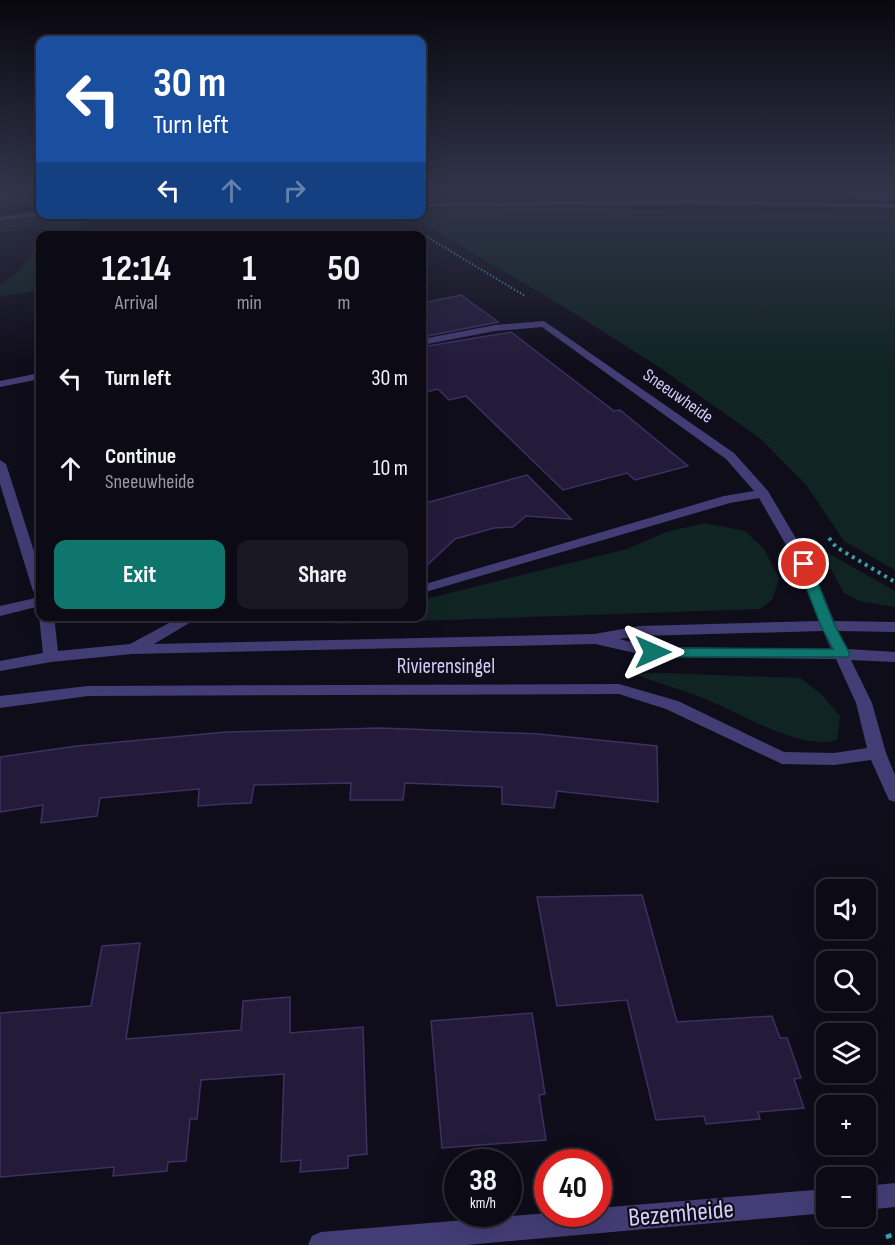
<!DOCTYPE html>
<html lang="en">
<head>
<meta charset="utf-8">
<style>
	:root { --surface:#0c0a14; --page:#1a1822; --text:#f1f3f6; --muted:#9a9aa0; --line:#2c2b34; --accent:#0f766e }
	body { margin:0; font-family:"Sofia Sans Condensed",sans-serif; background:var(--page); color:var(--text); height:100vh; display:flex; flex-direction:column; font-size:22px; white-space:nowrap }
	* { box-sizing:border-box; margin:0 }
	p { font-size:20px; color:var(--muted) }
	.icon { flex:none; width:33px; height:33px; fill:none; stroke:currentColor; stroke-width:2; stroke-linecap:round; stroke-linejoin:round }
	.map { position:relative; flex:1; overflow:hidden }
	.drawer { position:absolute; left:36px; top:231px; width:390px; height:390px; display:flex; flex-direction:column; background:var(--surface); border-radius:12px; box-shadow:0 6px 24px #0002,0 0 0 2px var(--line) }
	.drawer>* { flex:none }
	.banner { position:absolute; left:36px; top:36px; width:390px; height:183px; border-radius:12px; box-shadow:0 6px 24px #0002,0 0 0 2px var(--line); background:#1a4fa0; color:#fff; overflow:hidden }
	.controls { position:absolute; left:816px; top:879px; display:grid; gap:12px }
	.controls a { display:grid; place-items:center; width:60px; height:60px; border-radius:12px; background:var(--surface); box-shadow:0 6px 24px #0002,0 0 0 2px var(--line); font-size:30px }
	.speed { position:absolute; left:444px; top:1149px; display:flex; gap:12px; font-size:30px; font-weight:700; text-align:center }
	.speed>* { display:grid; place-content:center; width:78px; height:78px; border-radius:50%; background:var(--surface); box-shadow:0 6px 24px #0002,0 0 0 2px var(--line); line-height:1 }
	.speed small { font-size:15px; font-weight:400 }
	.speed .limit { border:9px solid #d22; background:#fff; color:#111 }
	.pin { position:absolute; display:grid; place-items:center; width:51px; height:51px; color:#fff; margin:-26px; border:3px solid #fff; border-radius:50%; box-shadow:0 2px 6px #0007 }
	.me { position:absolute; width:66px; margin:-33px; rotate:90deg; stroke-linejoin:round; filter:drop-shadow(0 0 4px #0008) }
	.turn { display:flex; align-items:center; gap:21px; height:126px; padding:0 18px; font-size:27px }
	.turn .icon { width:78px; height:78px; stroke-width:2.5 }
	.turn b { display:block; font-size:42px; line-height:51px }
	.lanes { display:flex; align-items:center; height:57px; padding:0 18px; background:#0003; justify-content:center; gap:30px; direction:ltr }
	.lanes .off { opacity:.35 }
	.eta { display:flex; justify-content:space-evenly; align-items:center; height:102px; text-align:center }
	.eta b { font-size:36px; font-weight:700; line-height:42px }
	.primary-button { display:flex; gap:12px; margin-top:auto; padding:12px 18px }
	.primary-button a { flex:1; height:69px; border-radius:12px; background:var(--accent); color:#fff; font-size:24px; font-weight:700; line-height:69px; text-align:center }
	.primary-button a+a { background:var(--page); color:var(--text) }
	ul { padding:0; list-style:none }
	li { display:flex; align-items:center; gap:18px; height:90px; padding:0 18px }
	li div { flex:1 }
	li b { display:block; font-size:22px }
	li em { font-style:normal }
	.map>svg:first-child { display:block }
	.green { fill:#112424 }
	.building { fill:#231b3a; stroke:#3d3063; stroke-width:1.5 }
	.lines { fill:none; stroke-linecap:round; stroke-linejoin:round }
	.path-far2 { stroke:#39a1a1; stroke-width:2; stroke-dasharray:1.5 2; stroke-linecap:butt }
	.path-far1 { stroke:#39a1a1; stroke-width:4; stroke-dasharray:3 4.5; stroke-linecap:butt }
	.path { stroke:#39a1a1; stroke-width:6; stroke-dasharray:4.5 7; stroke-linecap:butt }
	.minor { fill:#433d75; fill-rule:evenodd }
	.route { fill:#0f766e; stroke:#0a4d48; stroke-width:1.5 }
	.labels { text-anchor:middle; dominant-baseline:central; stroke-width:4.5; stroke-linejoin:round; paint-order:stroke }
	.far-street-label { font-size:18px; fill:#d5cdfa; stroke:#100d1b }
	.street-label { font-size:21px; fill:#d5cdfa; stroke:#100d1b }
	.near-street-label { font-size:26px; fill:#d5cdfa; stroke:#100d1b }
</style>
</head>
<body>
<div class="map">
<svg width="895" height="1245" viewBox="0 0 895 1245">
	<rect width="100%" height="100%" fill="#100d1b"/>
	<g class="green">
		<path d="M0 190H40V204L0 208Z"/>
		<path d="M842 190H895V201L858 200Z"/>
		<path d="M587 208 895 214V570L844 541 807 486 761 439 656 365 564 307 425 225 418 216 422 214V209Z"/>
		<path d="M62 214 90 215 78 235H46L49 231 39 228 0 232V222Z"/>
		<path d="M40 242V290L0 297V285L18 272Z"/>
		<path d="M705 523 745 531 764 549 779 579 772 600 760 609 331 624 361 617 422 616V600L627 549 666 532Z"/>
		<path d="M819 548 895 591V607L859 601 844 593Z"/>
		<path d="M659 673 800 678 820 693 840 716 837 740C803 750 748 718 717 704 690 692 661 684 634 674Z"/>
	</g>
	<g class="building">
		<path d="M461 295 498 322 422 337V303Z"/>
		<path d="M511 332 614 411 620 410 688 466 635 480 627 473 563 490 466 396 449 400 438 389 422 393V347Z"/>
		<path d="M527 475 571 519 526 516 513 527 494 528 455 539 422 570V504Z"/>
		<path d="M381 728 539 734 657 746 658 802 557 791 554 808 502 804V787L405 783 403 800H350L351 783 254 785 251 803 225 804 198 806 199 789 100 798 97 816 41 823 43 805 0 812V757L77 746 226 732Z"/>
		<path d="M642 895 677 1022 772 1016 780 1038H787L801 1078 794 1079 804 1108 758 1112 760 1119 706 1124 704 1116 656 1120 627 1000 557 1006 537 897Z"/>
		<path d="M140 943 126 1039 241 1030 243 1001 290 997V1033L363 1027 367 1154 348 1156V1168L300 1172 301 1160 281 1162 284 1074 201 1080 197 1119H190L186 1161 168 1162 167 1171 113 1176 114 1167 0 1177V1013L91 1006 102 946Z"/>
		<path d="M532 1013 545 1094 539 1095 546 1140 442 1148 431 1021Z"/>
	</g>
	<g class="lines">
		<g class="path-far2">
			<path d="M390 214 402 222"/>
			<path d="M424 235 525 296"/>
		</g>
		<path class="path-far1" d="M829 538 836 547 895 582"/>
		<path class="path" d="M888 1234 892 1245"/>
		<g class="minor">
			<path d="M691 200 895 204V208L691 204 422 207V203Z"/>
			<path d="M40 211V214L43 215 0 221V217Z"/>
			<path d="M544 321 734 453 768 491 811 564 834 621 895 622V632L838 631 847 649 895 652V662L851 660 872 703 886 753 895 775V802L889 800 871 760 834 765 782 764 666 709 619 694 88 696 0 708V696L88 686 619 684 678 701 784 752 834 753 867 748 856 703 836 659 653 657 595 644 132 654 51 662 0 671V661L43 653 39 616 40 613V616H54L58 651 130 644 182 616H201L154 644 594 634 640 626 819 621 797 564 759 498 730 503 422 593V585L724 496 754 491 726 459 542 327 495 331 422 345V339L495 325ZM823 631 831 649 653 647 619 639 640 636Z"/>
			<path d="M40 373V379L0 387V381Z"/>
			<path d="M0 460 6 464 40 570V595L33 591 0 484Z"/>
			<path d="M40 597V606L0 616V606Z"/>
			<path d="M895 1183V1207L866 1210V1186Z"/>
			<path d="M826 1189V1213L466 1245H308L312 1236 321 1232 548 1213 598 1214V1208Z"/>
		</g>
	</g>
	<linearGradient id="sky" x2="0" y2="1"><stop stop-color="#09070f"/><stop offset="0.52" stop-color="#31354a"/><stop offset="1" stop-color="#31354a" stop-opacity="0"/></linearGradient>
	<rect width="895" height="365" fill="url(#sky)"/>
	<path class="route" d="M804 560 810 564 835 626 850 654 848 657H653L646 652 653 648 833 649 821 626 797 564Z"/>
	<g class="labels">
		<g class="far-street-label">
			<text transform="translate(678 396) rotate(35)">Sneeuwheide</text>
		</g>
		<g class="street-label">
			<text x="446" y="666">Rivierensingel</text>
		</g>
		<g class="near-street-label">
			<text transform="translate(681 1214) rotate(-5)">Bezemheide</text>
		</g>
	</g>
</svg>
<div class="controls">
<a><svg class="icon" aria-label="sound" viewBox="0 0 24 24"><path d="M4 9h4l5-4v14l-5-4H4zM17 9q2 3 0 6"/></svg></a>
<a><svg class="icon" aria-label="search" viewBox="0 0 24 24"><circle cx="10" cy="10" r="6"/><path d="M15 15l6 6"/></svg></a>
<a><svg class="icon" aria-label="layers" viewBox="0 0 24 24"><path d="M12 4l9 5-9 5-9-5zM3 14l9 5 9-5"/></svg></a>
<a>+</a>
<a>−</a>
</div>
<div class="speed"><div>38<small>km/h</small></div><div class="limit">40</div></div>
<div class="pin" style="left:804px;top:564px;background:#d93025"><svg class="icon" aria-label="arrive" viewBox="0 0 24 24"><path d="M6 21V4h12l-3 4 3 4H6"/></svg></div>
<svg class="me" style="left:653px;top:652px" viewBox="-20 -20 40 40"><path d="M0-17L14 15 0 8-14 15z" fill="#0f766e" stroke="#fff" stroke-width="4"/></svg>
<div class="banner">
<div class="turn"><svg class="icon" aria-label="left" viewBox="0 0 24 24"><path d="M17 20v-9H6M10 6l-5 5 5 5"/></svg><div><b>30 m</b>Turn left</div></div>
<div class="lanes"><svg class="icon" aria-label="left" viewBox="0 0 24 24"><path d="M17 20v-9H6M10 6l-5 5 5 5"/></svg><svg class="icon off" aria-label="ahead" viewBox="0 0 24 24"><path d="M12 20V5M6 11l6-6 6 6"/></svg><svg class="icon off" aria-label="right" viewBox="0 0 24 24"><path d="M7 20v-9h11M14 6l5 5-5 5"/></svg></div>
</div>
<section class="drawer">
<div class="eta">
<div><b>12:14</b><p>Arrival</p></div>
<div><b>1</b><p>min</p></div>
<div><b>50</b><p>m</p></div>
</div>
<ul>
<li><svg class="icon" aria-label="left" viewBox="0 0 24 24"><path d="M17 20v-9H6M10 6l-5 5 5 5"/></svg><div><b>Turn left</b></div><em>30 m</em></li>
<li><svg class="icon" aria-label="ahead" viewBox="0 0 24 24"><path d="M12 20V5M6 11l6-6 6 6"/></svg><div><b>Continue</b><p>Sneeuwheide</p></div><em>10 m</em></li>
</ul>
<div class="primary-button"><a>Exit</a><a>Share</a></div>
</section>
</div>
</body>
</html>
